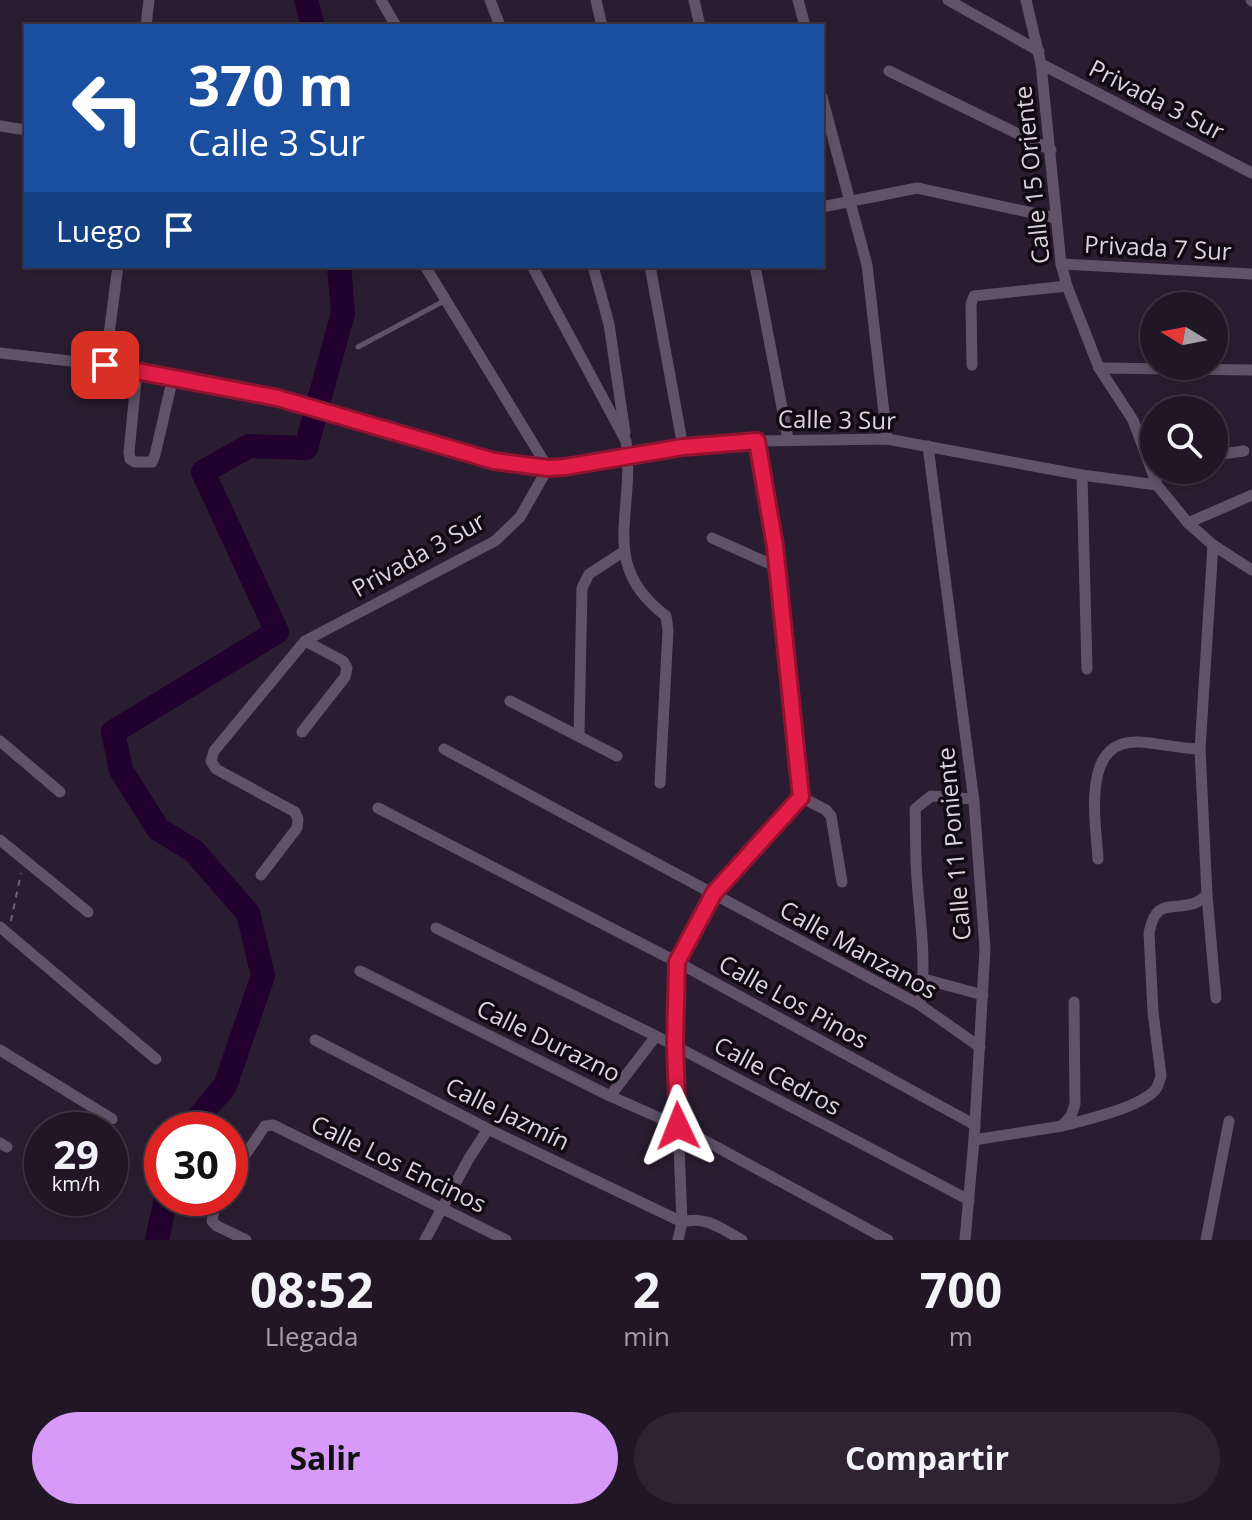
<!DOCTYPE html>
<html lang="es">
<head>
<meta charset="utf-8">
<style>
	:root { --surface:#201625; --page:#2d2332; --text:#f1f3f6; --muted:#a29fa7; --line:#3d3542; --accent:#d89af8 }
	body { margin:0; font-family:"Open Sans",sans-serif; background:var(--page); color:var(--text); height:100vh; display:flex; flex-direction:column; font-size:30px; white-space:nowrap }
	* { box-sizing:border-box; margin:0 }
	p { font-size:26px; color:var(--muted) }
	.icon { flex:none; width:44px; height:44px; fill:none; stroke:currentColor; stroke-width:2; stroke-linecap:round; stroke-linejoin:round }
	.map { position:relative; height:1240px; overflow:hidden }
	.details { display:flex; flex-direction:column; background:var(--surface); flex:1 }
	.details>* { flex:none }
	.hud { position:absolute; left:24px; top:24px; width:800px; height:244px; border-radius:0px; box-shadow:0 4px 12px #0003,0 0 0 2px var(--line); background:#1a4fa0; color:#fff; overflow:hidden }
	.needle { width:52px; rotate:280deg }
	.buttons { position:absolute; left:1140px; top:292px; display:grid; gap:16px }
	.buttons a { display:grid; place-items:center; width:88px; height:88px; border-radius:50%; background:var(--surface); box-shadow:0 4px 12px #0003,0 0 0 2px var(--line); font-size:40px }
	.speed { position:absolute; left:24px; top:1112px; display:flex; gap:16px; font-size:40px; font-weight:700; text-align:center }
	.speed>* { display:grid; place-content:center; width:104px; height:104px; border-radius:50%; background:var(--surface); box-shadow:0 4px 12px #0003,0 0 0 2px var(--line); line-height:1 }
	.speed small { font-size:20px; font-weight:400 }
	.speed .limit { border:12px solid #d22; background:#fff; color:#111 }
	.pin { position:absolute; display:grid; place-items:center; width:68px; height:68px; color:#fff; margin:-34px; border-radius:16px; box-shadow:0 4px 12px #0006 }
	.me { position:absolute; width:88px; margin:-44px; rotate:358deg; stroke-linejoin:round; filter:drop-shadow(0 0 6px #0008) }
	.turn { display:flex; align-items:center; gap:28px; height:168px; padding:0 32px; font-size:36px }
	.turn .icon { width:104px; height:104px; stroke-width:2.5 }
	.turn b { display:block; font-size:56px; line-height:68px }
	.then { display:flex; align-items:center; height:76px; padding:0 32px; background:#0003; gap:16px; font-size:30px }
	.eta { display:flex; justify-content:space-evenly; align-items:center; height:136px; text-align:center }
	.eta b { font-size:48px; font-weight:700; line-height:56px }
	.button { display:flex; gap:16px; margin-top:auto; padding:16px 32px }
	.button a { flex:1; height:92px; border-radius:48px; background:var(--accent); color:#111; font-size:32px; font-weight:700; line-height:92px; text-align:center }
	.button a+a { background:var(--page); color:var(--text) }
	.map>svg:first-child { display:block }
	.lines { fill:none; stroke-linecap:round; stroke-linejoin:round }
	.river { stroke:#22012f; stroke-width:24 }
	.path { stroke:#6e6274; stroke-width:2; stroke-dasharray:6 6; stroke-linecap:butt }
	.service { stroke:#615269; stroke-width:5 }
	.minor { stroke:#615269; stroke-width:11 }
	.route-casing { stroke:#92132f; stroke-width:20 }
	.route { stroke:#e11d48; stroke-width:14 }
	.labels { text-anchor:middle; dominant-baseline:central; stroke-width:7; stroke-linejoin:round; paint-order:stroke }
	.street-label { font-size:24px; fill:#dcd3e1; stroke:#100a13 }
</style>
</head>
<body>
<div class="map">
<svg width="1252" height="1240" viewBox="0 0 1252 1240">
	<rect width="100%" height="100%" fill="#2a1d31"/>
	<g class="lines">
		<g class="river">
			<path d="M306 0 313 26"/>
			<path d="M188 1130 225 1086 263 976 248 913 194 851 158 829 121 770 113 732 277 632 203 472 249 446 306 448 343 313 339 266"/>
			<path d="M157 1240 166 1198"/>
		</g>
		<path class="path" d="M11 921 21 873"/>
		<path class="service" d="M358 347 444 301"/>
		<g class="minor">
			<path d="M381 0 396 26"/>
			<path d="M490 0 500 26"/>
			<path d="M596 0 602 26"/>
			<path d="M694 0 700 26"/>
			<path d="M798 0 805 26"/>
			<path d="M948 0 1039 51"/>
			<path d="M1026 0 1041 64 1061 264 1067 286 1099 368 1133 420 1157 485 1188 523 1213 545 1252 570"/>
			<path d="M1251 0 1252 1"/>
			<path d="M146 26 149 0"/>
			<path d="M1041 64 1252 173"/>
			<path d="M889 71 1051 150"/>
			<path d="M822 97 867 265 887 439"/>
			<path d="M0 126 26 130"/>
			<path d="M822 207 917 188 1056 218"/>
			<path d="M1061 264 1252 274"/>
			<path d="M532 266 626 441C636 513 597 564 666 616L668 630 660 783"/>
			<path d="M593 266 609 324 625 433"/>
			<path d="M650 266 683 447"/>
			<path d="M755 266 788 439"/>
			<path d="M0 353 105 365 278 398 494 461 548 468 683 447 757 441 887 439 1082 475 1157 485"/>
			<path d="M105 365 118 266"/>
			<path d="M972 365 971 304 974 296 1067 286"/>
			<path d="M1099 368 1252 370"/>
			<path d="M137 371 129 452 130 459 135 462H152L155 455 173 377"/>
			<path d="M928 446 974 802 985 949 974 1140 965 1240"/>
			<path d="M1214 455 1244 451"/>
			<path d="M1082 475 1087 669"/>
			<path d="M1188 523 1252 495"/>
			<path d="M712 538 777 567"/>
			<path d="M1213 545 1200 749 1207 895 1216 998"/>
			<path d="M510 701 617 756"/>
			<path d="M302 732 345 677 347 668 343 661 305 641"/>
			<path d="M579 735 582 588 589 574 623 552"/>
			<path d="M0 741 60 792"/>
			<path d="M444 749 920 1005 980 1047"/>
			<path d="M801 797 826 810 831 816 842 882"/>
			<path d="M378 808 677 962 975 1125"/>
			<path d="M0 840 88 912"/>
			<path d="M1098 859C1096 822 1080 739 1139 742 1159 743 1180 749 1200 749"/>
			<path d="M261 875 297 828 298 819 295 812 216 769 211 761 214 751 305 641 495 541 520 517 548 468 425 266"/>
			<path d="M0 927 156 1059"/>
			<path d="M436 928 656 1036 969 1200"/>
			<path d="M360 971 610 1096 678 1126 888 1240"/>
			<path d="M924 979 983 995"/>
			<path d="M920 1005C927 962 920 922 917 879 915 856 916 832 915 809L931 796 973 799"/>
			<path d="M315 1040 488 1129 682 1222C705 1215 722 1229 742 1240"/>
			<path d="M0 1050 112 1119"/>
			<path d="M610 1096 656 1036"/>
			<path d="M1062 1126C1086 1120 1133 1109 1152 1093 1158 1089 1159 1082 1161 1076L1153 1012 1149 933C1156 897 1172 911 1195 903 1200 901 1203 898 1207 895"/>
			<path d="M974 1140 1062 1126 1071 1116 1075 1104 1074 1002"/>
			<path d="M0 1143 7 1147"/>
			<path d="M230 1177 265 1126 273 1125 506 1240"/>
			<path d="M219 1198 214 1209 212 1221 217 1226 246 1240"/>
			<path d="M425 1240 468 1160 488 1129"/>
			<path d="M678 1240 682 1222 675 1045 677 962 714 893 801 797 775 546 757 441"/>
			<path d="M1206 1240 1229 1121"/>
		</g>
	</g>
	<g class="lines">
		<g class="route-casing">
			<path id="route" d="M105 365 278 398 494 461 548 468 565 467 683 447 757 441 775 546 801 797 714 893 677 962 675 1045 678 1126"/>
		</g>
		<use href="#route" class="route"/>
	</g>
	<g class="labels">
		<g class="street-label">
			<text transform="translate(1157 99) rotate(27)">Privada 3 Sur</text>
			<text transform="translate(1031 175) rotate(-96)">Calle 15 Oriente</text>
			<text transform="translate(1158 247) rotate(3)">Privada 7 Sur</text>
			<text transform="translate(837 419) rotate(1)">Calle 3 Sur</text>
			<text transform="translate(418 554) rotate(-29)">Privada 3 Sur</text>
			<text transform="translate(953 844) rotate(-95)">Calle 11 Poniente</text>
			<text transform="translate(859 949) rotate(29)">Calle Manzanos</text>
			<text transform="translate(794 1001) rotate(29)">Calle Los Pinos</text>
			<text transform="translate(549 1040) rotate(26)">Calle Durazno</text>
			<text transform="translate(778 1075) rotate(28)">Calle Cedros</text>
			<text transform="translate(508 1113) rotate(26)">Calle Jazmín</text>
			<text transform="translate(399 1163) rotate(26)">Calle Los Encinos</text>
		</g>
	</g>
</svg>
<div class="buttons">
<a><svg class="needle" viewBox="-14 -14 28 28"><path d="M0-13l5 13h-10z" fill="#e53935"/><path d="M0 13l5-13h-10z" fill="#a29fa7"/></svg></a>
<a><svg class="icon" aria-label="search" viewBox="0 0 24 24"><circle cx="10" cy="10" r="6"/><path d="M15 15l6 6"/></svg></a>
</div>
<div class="speed"><div>29<small>km/h</small></div><div class="limit">30</div></div>
<div class="pin" style="left:105px;top:365px;background:#d93025"><svg class="icon" aria-label="arrive" viewBox="0 0 24 24"><path d="M6 21V4h12l-3 4 3 4H6"/></svg></div>
<svg class="me" style="left:678px;top:1126px" viewBox="-20 -20 40 40"><path d="M0-17L14 15 0 8-14 15z" fill="#e11d48" stroke="#fff" stroke-width="4"/></svg>
<div class="hud">
<div class="turn"><svg class="icon" aria-label="left" viewBox="0 0 24 24"><path d="M17 20v-9H6M10 6l-5 5 5 5"/></svg><div><b>370 m</b>Calle 3 Sur</div></div>
<div class="then">Luego<svg class="icon" aria-label="arrive" viewBox="0 0 24 24"><path d="M6 21V4h12l-3 4 3 4H6"/></svg></div>
</div>
</div>
<section class="details">
<div class="eta">
<div><b>08:52</b><p>Llegada</p></div>
<div><b>2</b><p>min</p></div>
<div><b>700</b><p>m</p></div>
</div>
<div class="button"><a>Salir</a><a>Compartir</a></div>
</section>
</body>
</html>
